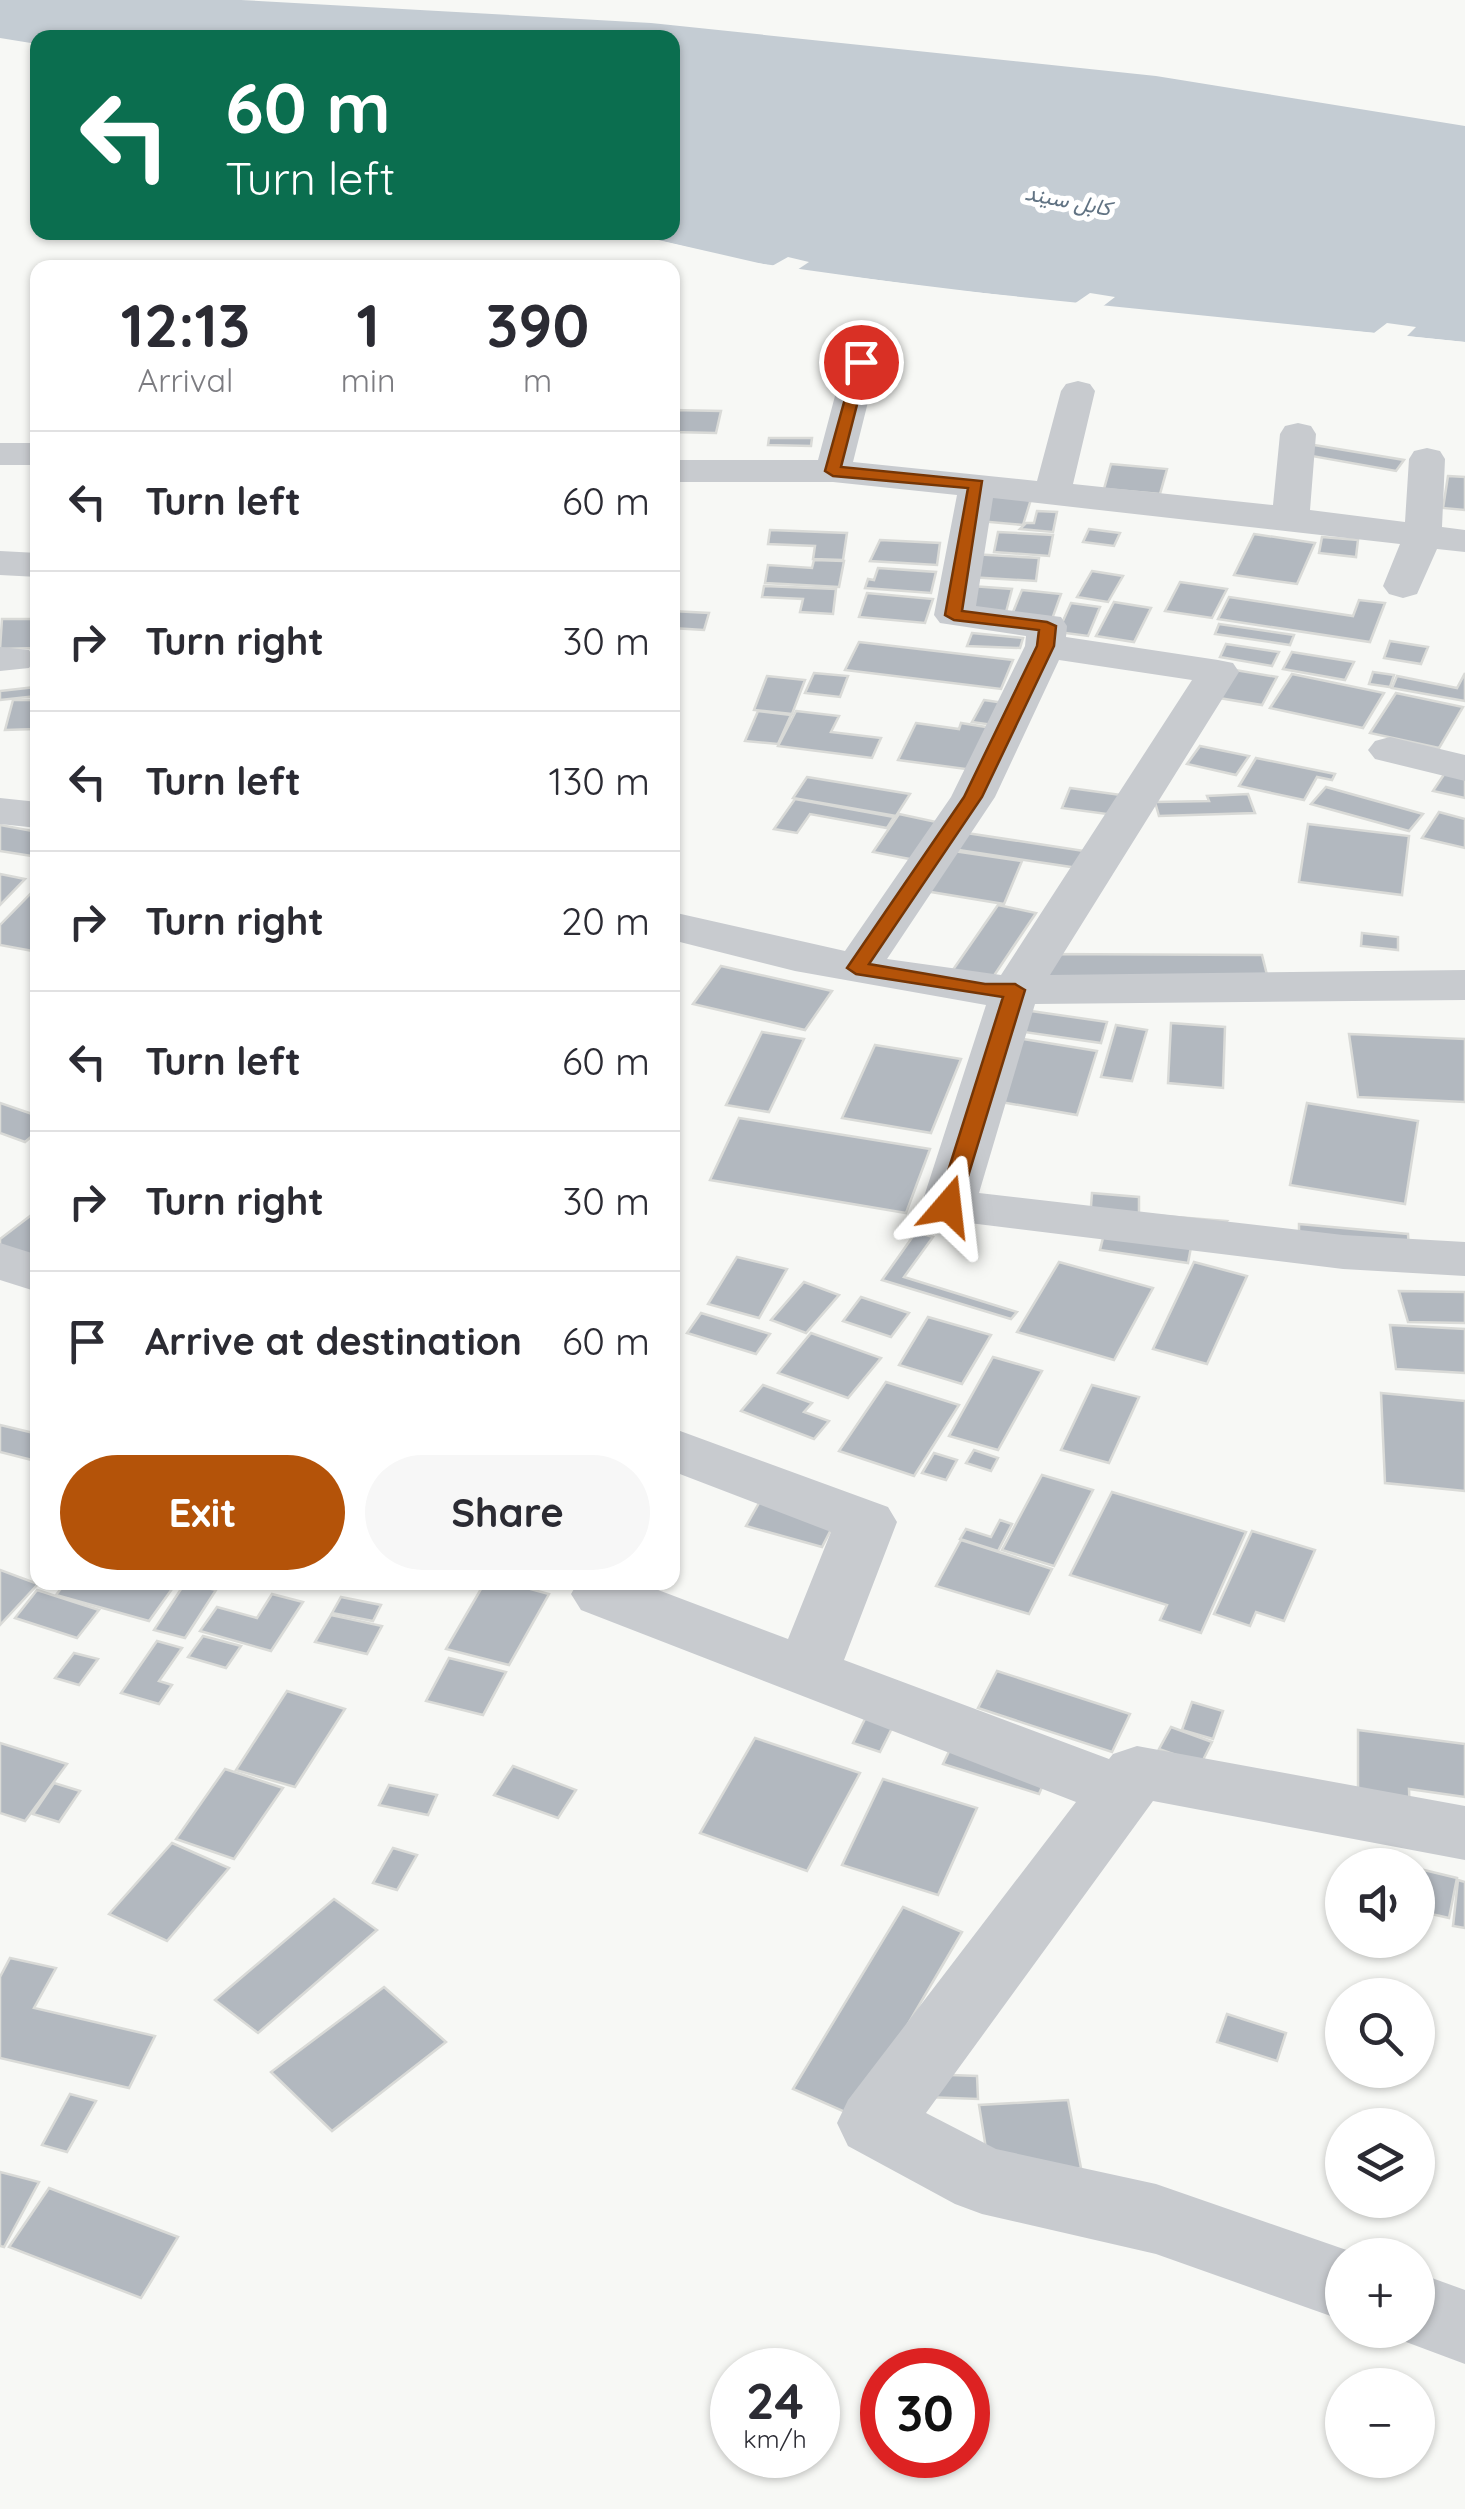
<!DOCTYPE html>
<html lang="en">
<head>
<meta charset="utf-8">
<style>
	:root { --surface:#fff; --page:#f7f7f7; --text:#2b2b33; --muted:#7c7c81; --line:#e1e1e2; --accent:#b45309 }
	body { margin:0; font-family:Quicksand,Vazirmatn,sans-serif; background:var(--page); color:var(--text); height:100vh; display:flex; flex-direction:column; font-size:38px; white-space:nowrap }
	* { box-sizing:border-box; margin:0 }
	p { font-size:32px; color:var(--muted) }
	.icon { flex:none; width:55px; height:55px; fill:none; stroke:currentColor; stroke-width:2; stroke-linecap:round; stroke-linejoin:round }
	.map { position:relative; flex:1; overflow:hidden }
	.drawer { position:absolute; left:30px; top:260px; width:650px; height:1330px; display:flex; flex-direction:column; background:var(--surface); border-radius:20px; box-shadow:0 2px 8px #0004 }
	.drawer>* { flex:none }
	.hud { position:absolute; left:30px; top:30px; width:650px; height:210px; border-radius:20px; box-shadow:0 2px 8px #0004; background:#0b6e4f; color:#fff; overflow:hidden }
	.buttons { position:absolute; left:1325px; top:1848px; display:grid; gap:20px }
	.buttons a { display:grid; place-items:center; width:110px; height:110px; border-radius:50%; background:var(--surface); box-shadow:0 2px 8px #0004; font-size:50px }
	.speed { position:absolute; left:710px; top:2348px; display:flex; gap:20px; font-size:50px; font-weight:700; text-align:center }
	.speed>* { display:grid; place-content:center; width:130px; height:130px; border-radius:50%; background:var(--surface); box-shadow:0 2px 8px #0004; line-height:1 }
	.speed small { font-size:25px; font-weight:400 }
	.speed .limit { border:15px solid #d22; background:#fff; color:#111 }
	.pin { position:absolute; display:grid; place-items:center; width:85px; height:85px; color:#fff; margin:-42px; border:5px solid #fff; border-radius:50%; box-shadow:0 2px 10px #0007 }
	.me { position:absolute; width:110px; margin:-55px; rotate:17deg; stroke-linejoin:round; filter:drop-shadow(0 0 8px #0008) }
	.turn { display:flex; align-items:center; gap:35px; height:210px; padding:0 30px; font-size:45px }
	.turn .icon { width:130px; height:130px; stroke-width:2.5 }
	.turn b { display:block; font-size:70px; line-height:85px }
	.eta { display:flex; justify-content:space-evenly; align-items:center; height:170px; text-align:center }
	.eta b { font-size:60px; font-weight:700; line-height:70px }
	.primary-button { display:flex; gap:20px; margin-top:auto; padding:20px 30px }
	.primary-button a { flex:1; height:115px; border-radius:60px; background:var(--accent); color:#fff; font-size:40px; font-weight:700; line-height:115px; text-align:center }
	.primary-button a+a { background:var(--page); color:var(--text) }
	ul { padding:0; list-style:none }
	li { display:flex; align-items:center; gap:30px; height:140px; padding:0 30px; border-top:2px solid var(--line) }
	li div { flex:1 }
	li b { display:block; font-size:38px }
	li em { font-style:normal }
	.map>svg:first-child { display:block }
	.water { fill:#c4ccd3 }
	.pier { fill:#f7f8f5 }
	.building { fill:#b2b8bf; stroke:#d9dad7; stroke-width:2.5 }
	.lines { fill:none; stroke-linecap:round; stroke-linejoin:round }
	.minor { fill:#c8cbcf; fill-rule:evenodd }
	.route { fill:#b45309; stroke:#753606; stroke-width:2.5 }
	.labels { text-anchor:middle; dominant-baseline:central; stroke-width:10; stroke-linejoin:round; paint-order:stroke }
	.far-water-label { font-size:22px; font-style:italic; fill:#617383; stroke:#fff }
</style>
</head>
<body>
<div class="map">
<svg width="1465" height="2509" viewBox="0 0 1465 2509">
	<rect width="100%" height="100%" fill="#f7f8f5"/>
	<path class="water" d="M0 0H241L651 23 1156 76 1465 126V342L943 289 749 262 628 233 672 232V38H38L37 44 0 38Z"/>
	<path class="pier" d="M623 232 772 266 788 257 809 262 797 270 1074 304 1090 293 1115 297 1102 307 1374 333 1387 323 1416 327 1407 336 1465 342V347L1099 312 794 275 699 255 627 237Z"/>
	<g class="building">
		<path d="M672 410 721 411 716 433 672 432Z"/>
		<path d="M769 438H812L811 446 768 445Z"/>
		<path d="M1314 445 1404 460 1396 471 1306 455Z"/>
		<path d="M1111 464 1167 469 1160 494 1104 489Z"/>
		<path d="M1448 476 1465 477V510L1443 508Z"/>
		<path d="M986 492 1032 496 1023 525 978 521Z"/>
		<path d="M1037 511 1057 512 1053 532 1020 529 1026 523H1034Z"/>
		<path d="M1089 529 1120 533 1114 546 1083 542Z"/>
		<path d="M770 530 847 533 843 560 813 559 815 546 768 544Z"/>
		<path d="M998 532 1053 535 1049 556 994 552Z"/>
		<path d="M1254 534 1315 543 1297 584 1234 575Z"/>
		<path d="M1322 537 1358 540 1356 557 1319 553Z"/>
		<path d="M880 540 940 543 937 565 870 561Z"/>
		<path d="M972 554 1039 558 1036 581 969 577Z"/>
		<path d="M814 560 844 561 839 587 765 583 768 565 812 568Z"/>
		<path d="M878 568 936 572 931 593 865 588 868 579 874 580Z"/>
		<path d="M1092 571 1123 576 1108 602 1077 597Z"/>
		<path d="M1180 582 1227 589 1212 618 1165 611Z"/>
		<path d="M764 586 836 589 833 614 800 612 803 599 762 597Z"/>
		<path d="M971 586 1012 589 1005 616 964 612Z"/>
		<path d="M1022 590 1061 594 1051 622 1011 617Z"/>
		<path d="M867 593 933 599 925 623 859 617Z"/>
		<path d="M1229 597 1353 616 1359 600 1385 603 1370 642 1218 619Z"/>
		<path d="M1114 602 1151 608 1134 642 1096 636Z"/>
		<path d="M1071 603 1100 607 1088 636 1058 632Z"/>
		<path d="M672 611 709 613 704 630 672 628Z"/>
		<path d="M2 619H38V660H30L35 648 0 649Z"/>
		<path d="M1219 624 1294 635 1290 645 1215 634Z"/>
		<path d="M972 633 1023 638 1020 648 967 646Z"/>
		<path d="M1390 641 1428 647 1421 664 1384 658Z"/>
		<path d="M859 642 1013 660 1001 689 845 670Z"/>
		<path d="M1226 644 1279 652 1272 666 1220 657Z"/>
		<path d="M1292 652 1354 662 1345 680 1283 669Z"/>
		<path d="M1235 670 1277 677 1262 705 1219 698Z"/>
		<path d="M1373 672 1394 675 1390 687 1369 684Z"/>
		<path d="M814 673 848 676 840 697 805 693Z"/>
		<path d="M1465 673V701L1392 688 1397 676 1457 688Z"/>
		<path d="M1292 674 1384 693 1363 728 1270 708Z"/>
		<path d="M767 676 805 680 792 714 754 710Z"/>
		<path d="M36 687 37 696 0 700V691Z"/>
		<path d="M1396 693 1463 707 1439 748 1370 733Z"/>
		<path d="M13 700H38L36 729 5 730Z"/>
		<path d="M984 700 1011 704 1000 726 972 722Z"/>
		<path d="M758 711 791 715 778 744 745 741Z"/>
		<path d="M796 711 839 716 831 732 881 738 872 758 778 746Z"/>
		<path d="M916 723 959 729 961 723 992 728 973 770 898 760Z"/>
		<path d="M1200 746 1249 756 1236 775 1187 764Z"/>
		<path d="M1256 758 1335 774 1332 780 1317 777 1304 800 1239 786Z"/>
		<path d="M1449 767 1465 771V798L1433 791Z"/>
		<path d="M807 777 910 794 896 816 793 798Z"/>
		<path d="M1326 787 1423 814 1409 831 1311 804Z"/>
		<path d="M1070 788 1121 795 1114 815 1062 808Z"/>
		<path d="M1248 794 1255 813 1159 816 1155 802 1209 801 1207 796Z"/>
		<path d="M795 799 894 817 887 828 810 814 797 833 774 829Z"/>
		<path d="M1439 812 1465 819V848L1422 838Z"/>
		<path d="M899 814 941 823 915 860 873 852Z"/>
		<path d="M1308 824 1409 836 1402 895 1299 882Z"/>
		<path d="M0 825 38 832V857L0 851Z"/>
		<path d="M960 832 1084 851 1078 868 952 849Z"/>
		<path d="M940 849 1022 861 1004 904 919 890Z"/>
		<path d="M0 874 25 879 0 905Z"/>
		<path d="M38 886V952L0 945V925Z"/>
		<path d="M998 905 1036 913 987 986 948 977Z"/>
		<path d="M1362 933 1398 937V950L1361 946Z"/>
		<path d="M1039 954 1262 955 1268 979 1043 978Z"/>
		<path d="M721 966 832 991 805 1030 693 1004Z"/>
		<path d="M1024 1010 1107 1022 1101 1043 1017 1031Z"/>
		<path d="M1171 1023 1225 1027 1223 1088 1168 1083Z"/>
		<path d="M1116 1025 1147 1030 1132 1081 1101 1077Z"/>
		<path d="M762 1032 804 1039 769 1112 726 1105Z"/>
		<path d="M1349 1034 1465 1039V1102L1358 1097Z"/>
		<path d="M1017 1038 1097 1051 1077 1115 995 1101Z"/>
		<path d="M875 1045 961 1059 931 1133 842 1118Z"/>
		<path d="M0 1103 38 1116V1131L25 1142 0 1133Z"/>
		<path d="M1307 1103 1418 1121 1405 1204 1290 1185Z"/>
		<path d="M739 1118 930 1149 906 1213 710 1180Z"/>
		<path d="M1092 1193 1139 1197V1214L1227 1221 1220 1230 1090 1219Z"/>
		<path d="M34 1213 38 1215V1265L0 1248V1239Z"/>
		<path d="M1299 1224 1408 1234 1409 1250 1299 1240Z"/>
		<path d="M916 1232 933 1237 904 1277 1017 1312 1011 1319 882 1280Z"/>
		<path d="M1104 1234 1191 1247 1188 1263 1100 1250Z"/>
		<path d="M737 1257 787 1269 759 1318 708 1304Z"/>
		<path d="M1059 1262 1153 1288 1114 1360 1017 1332Z"/>
		<path d="M1194 1262 1247 1276 1207 1364 1153 1349Z"/>
		<path d="M804 1282 839 1295 806 1333 771 1320Z"/>
		<path d="M1399 1291 1465 1292V1323L1408 1322Z"/>
		<path d="M861 1297 909 1313 891 1337 843 1321Z"/>
		<path d="M701 1313 770 1334 756 1354 687 1333Z"/>
		<path d="M928 1317 991 1335 962 1384 899 1365Z"/>
		<path d="M1390 1325 1465 1329V1373L1396 1369Z"/>
		<path d="M811 1333 881 1358 848 1398 778 1373Z"/>
		<path d="M993 1357 1042 1371 998 1450 949 1436Z"/>
		<path d="M886 1382 959 1405 914 1476 839 1451Z"/>
		<path d="M763 1385 812 1403 804 1412 829 1421 814 1439 741 1411Z"/>
		<path d="M1092 1385 1139 1397 1109 1463 1061 1450Z"/>
		<path d="M1381 1393 1465 1401V1491L1385 1483Z"/>
		<path d="M0 1425 38 1434V1452L32 1460 0 1452Z"/>
		<path d="M974 1450 998 1458 991 1471 966 1463Z"/>
		<path d="M934 1453 957 1460 946 1480 922 1473Z"/>
		<path d="M1042 1475 1093 1490 1054 1566 1002 1550Z"/>
		<path d="M1112 1492 1246 1532 1201 1633 1160 1620 1167 1605 1070 1575Z"/>
		<path d="M763 1496 838 1516 822 1547 746 1526Z"/>
		<path d="M1000 1520 1012 1524 998 1551 960 1539 966 1529 991 1537Z"/>
		<path d="M1252 1531 1315 1550 1284 1621 1256 1612 1250 1626 1214 1614Z"/>
		<path d="M961 1540 1052 1569 1029 1614 936 1586Z"/>
		<path d="M0 1570 38 1584 0 1625Z"/>
		<path d="M66 1582H177L149 1621 56 1595Z"/>
		<path d="M485 1582H504L549 1594 509 1665 446 1649Z"/>
		<path d="M185 1583 216 1590 185 1638 154 1630Z"/>
		<path d="M37 1590 99 1610 77 1638 15 1618Z"/>
		<path d="M272 1594 303 1602 271 1651 200 1631 217 1607 257 1618Z"/>
		<path d="M341 1597 381 1605 373 1621 332 1613Z"/>
		<path d="M331 1615 382 1626 367 1654 315 1642Z"/>
		<path d="M203 1636 241 1646 226 1668 188 1657Z"/>
		<path d="M157 1641 182 1648 159 1681 172 1685 159 1704 121 1693Z"/>
		<path d="M74 1653 98 1659 79 1685 55 1678Z"/>
		<path d="M449 1658 506 1672 483 1715 426 1701Z"/>
		<path d="M997 1671 1130 1714 1112 1752 978 1708Z"/>
		<path d="M287 1691 345 1709 295 1787 236 1770Z"/>
		<path d="M1192 1702 1223 1711 1213 1739 1182 1730Z"/>
		<path d="M869 1711 896 1720 880 1752 853 1743Z"/>
		<path d="M1171 1727 1212 1742 1201 1764 1159 1749Z"/>
		<path d="M1358 1730 1465 1744V1797L1409 1789 1410 1816 1358 1808Z"/>
		<path d="M755 1738 860 1773 807 1871 700 1833Z"/>
		<path d="M954 1741 1049 1771 1039 1794 943 1764Z"/>
		<path d="M0 1743 67 1764 25 1821 0 1813Z"/>
		<path d="M513 1766 576 1790 558 1818 494 1795Z"/>
		<path d="M225 1769 283 1788 234 1859 176 1839Z"/>
		<path d="M883 1779 977 1808 938 1895 842 1865Z"/>
		<path d="M54 1783 80 1791 59 1822 33 1814Z"/>
		<path d="M389 1785 437 1795 428 1815 379 1805Z"/>
		<path d="M172 1843 229 1868 167 1941 109 1914Z"/>
		<path d="M393 1848 417 1855 397 1890 373 1883Z"/>
		<path d="M1424 1870 1457 1878 1449 1918 1418 1911Z"/>
		<path d="M1458 1880 1465 1882V1928L1453 1926Z"/>
		<path d="M334 1899 377 1930 258 2033 215 2000Z"/>
		<path d="M903 1907 962 1932 854 2116 793 2089Z"/>
		<path d="M10 1958 56 1968 34 2008 155 2036 129 2088 0 2058V1977Z"/>
		<path d="M384 1987 446 2042 332 2131 271 2072Z"/>
		<path d="M1227 2014 1286 2033 1277 2061 1217 2042Z"/>
		<path d="M924 2074 977 2076 978 2099 925 2097Z"/>
		<path d="M70 2094 96 2101 67 2152 42 2145Z"/>
		<path d="M1068 2100 1081 2168 990 2174 979 2105Z"/>
		<path d="M0 2172 39 2182 4 2247 0 2246Z"/>
		<path d="M49 2188 178 2237 141 2298 9 2247Z"/>
	</g>
	<g class="lines">
		<g class="minor">
			<path d="M861 352 873 355 878 362 853 462 1037 481 1061 391 1066 384 1078 381 1090 384 1095 391 1073 484 1273 505 1280 434 1285 426 1298 423 1311 426 1316 434 1310 510 1405 522 1409 459 1414 451 1427 448 1440 451 1445 459 1442 527 1465 530V552L1437 549 1417 594 1403 598 1389 594 1383 586 1400 544 993 498 976 606 1061 617 1067 626 1066 637 1218 660 1233 663 1239 672 1050 975 1465 970V1000L1035 1004 979 1193 1343 1235 1465 1242V1276L1343 1269 929 1218 921 1206 986 1005 795 971 672 940V912L845 951 951 797 1025 646 1026 636 940 623 934 615 957 495 833 482H672V460H818L844 362 849 355ZM1059 660 1192 680 1001 975 887 959 995 797Z"/>
			<rect x="0" y="443" width="38" height="22"/>
			<path d="M0 551 38 553V577L0 575Z"/>
			<path d="M0 647 29 650 35 659 29 668 0 671Z"/>
			<path d="M1390 737 1465 755V781L1375 759 1368 750 1375 741Z"/>
			<path d="M0 798 38 802V828L0 824Z"/>
			<path d="M0 1243 38 1255V1292L0 1280Z"/>
			<path d="M672 1428 888 1507 897 1522 844 1660 1109 1759 1113 1754 1137 1746 1465 1806V1860L1153 1801 926 2113 996 2149 1156 2184 1361 2255H1342V2320L1156 2254 982 2214 955 2204 848 2146 837 2123 848 2100 1076 1802 581 1610 571 1594 578 1582H637L788 1639 831 1532 672 1471Z"/>
			<path d="M1418 2273 1465 2290V2364L1390 2336 1387 2330H1418Z"/>
		</g>
	</g>
	<path class="route" d="M856 359 868 362 841 467 982 481 962 611 1047 622 1056 626 1054 646 982 797 869 964 985 984H1015L1025 990 959 1206 948 1213 937 1206 1003 997 856 974 847 968 964 797 1037 646 1039 630 954 620 945 615 968 488 833 476 825 471Z"/>
	<g class="labels">
		<g class="far-water-label">
			<text transform="translate(1068 200) rotate(11)">کابل سيند</text>
		</g>
	</g>
</svg>
<div class="buttons">
<a><svg class="icon" aria-label="sound" viewBox="0 0 24 24"><path d="M4 9h4l5-4v14l-5-4H4zM17 9q2 3 0 6"/></svg></a>
<a><svg class="icon" aria-label="search" viewBox="0 0 24 24"><circle cx="10" cy="10" r="6"/><path d="M15 15l6 6"/></svg></a>
<a><svg class="icon" aria-label="layers" viewBox="0 0 24 24"><path d="M12 4l9 5-9 5-9-5zM3 14l9 5 9-5"/></svg></a>
<a>+</a>
<a>−</a>
</div>
<div class="speed"><div>24<small>km/h</small></div><div class="limit">30</div></div>
<div class="pin" style="left:861px;top:362px;background:#d93025"><svg class="icon" aria-label="arrive" viewBox="0 0 24 24"><path d="M6 21V4h12l-3 4 3 4H6"/></svg></div>
<svg class="me" style="left:948px;top:1206px" viewBox="-20 -20 40 40"><path d="M0-17L14 15 0 8-14 15z" fill="#b45309" stroke="#fff" stroke-width="4"/></svg>
<div class="hud">
<div class="turn"><svg class="icon" aria-label="left" viewBox="0 0 24 24"><path d="M17 20v-9H6M10 6l-5 5 5 5"/></svg><div><b>60 m</b>Turn left</div></div>
</div>
<section class="drawer">
<div class="eta">
<div><b>12:13</b><p>Arrival</p></div>
<div><b>1</b><p>min</p></div>
<div><b>390</b><p>m</p></div>
</div>
<ul>
<li><svg class="icon" aria-label="left" viewBox="0 0 24 24"><path d="M17 20v-9H6M10 6l-5 5 5 5"/></svg><div><b>Turn left</b></div><em>60 m</em></li>
<li><svg class="icon" aria-label="right" viewBox="0 0 24 24"><path d="M7 20v-9h11M14 6l5 5-5 5"/></svg><div><b>Turn right</b></div><em>30 m</em></li>
<li><svg class="icon" aria-label="left" viewBox="0 0 24 24"><path d="M17 20v-9H6M10 6l-5 5 5 5"/></svg><div><b>Turn left</b></div><em>130 m</em></li>
<li><svg class="icon" aria-label="right" viewBox="0 0 24 24"><path d="M7 20v-9h11M14 6l5 5-5 5"/></svg><div><b>Turn right</b></div><em>20 m</em></li>
<li><svg class="icon" aria-label="left" viewBox="0 0 24 24"><path d="M17 20v-9H6M10 6l-5 5 5 5"/></svg><div><b>Turn left</b></div><em>60 m</em></li>
<li><svg class="icon" aria-label="right" viewBox="0 0 24 24"><path d="M7 20v-9h11M14 6l5 5-5 5"/></svg><div><b>Turn right</b></div><em>30 m</em></li>
<li><svg class="icon" aria-label="arrive" viewBox="0 0 24 24"><path d="M6 21V4h12l-3 4 3 4H6"/></svg><div><b>Arrive at destination</b></div><em>60 m</em></li>
</ul>
<div class="primary-button"><a>Exit</a><a>Share</a></div>
</section>
</div>
</body>
</html>
